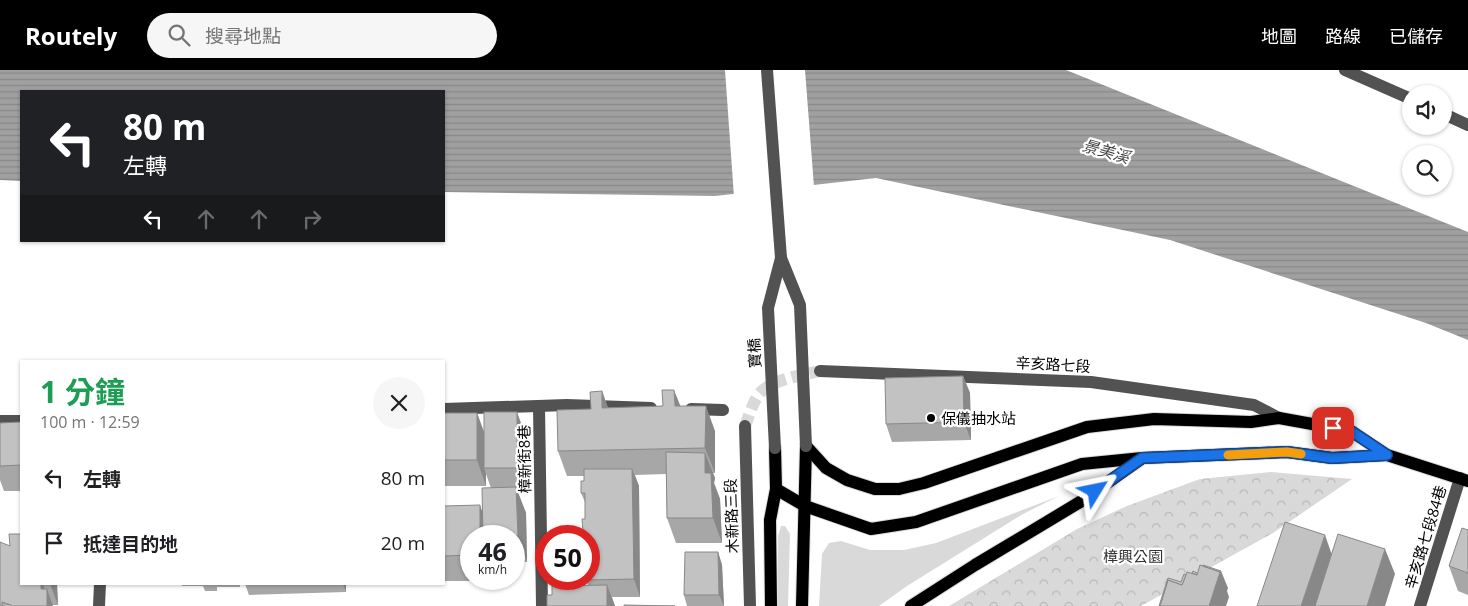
<!DOCTYPE html>
<html lang="zh-TW">
<head>
<meta charset="utf-8">
<style>
	:root { --surface:#fff; --page:#f6f6f6; --text:#202124; --muted:#757577; --accent:#000 }
	body { margin:0; font-family:"Open Sans","Noto Sans TC",sans-serif; background:var(--page); color:var(--text); height:100vh; display:flex; flex-direction:column; font-size:19px; white-space:nowrap }
	* { box-sizing:border-box; margin:0 }
	p { font-size:16px; color:var(--muted) }
	.icon { flex:none; width:28px; height:28px; fill:none; stroke:currentColor; stroke-width:2; stroke-linecap:round; stroke-linejoin:round }
	.map { position:relative; flex:1; overflow:hidden }
	.details { position:absolute; left:20px; top:290px; width:425px; height:225px; display:flex; flex-direction:column; background:var(--surface); border-radius:0px; box-shadow:0 1px 4px #0004 }
	.details>* { flex:none }
	.banner { position:absolute; left:20px; top:20px; width:425px; height:152px; border-radius:0px; box-shadow:0 1px 4px #0004; background:#202124; color:#fff; overflow:hidden }
	.tools { position:absolute; left:1402px; top:15px; display:grid; gap:10px }
	.tools a { display:grid; place-items:center; width:50px; height:50px; border-radius:50%; background:var(--surface); box-shadow:0 1px 4px #0004; font-size:25px }
	.speed { position:absolute; left:460px; top:455px; display:flex; gap:10px; font-size:25px; font-weight:700; text-align:center }
	.speed>* { display:grid; place-content:center; width:65px; height:65px; border-radius:50%; background:var(--surface); box-shadow:0 1px 4px #0004; line-height:1 }
	.speed small { font-size:12px; font-weight:400 }
	.speed .limit { border:8px solid #d22; background:#fff; color:#111 }
	.pin { position:absolute; display:grid; place-items:center; width:42px; height:42px; color:#fff; margin:-21px; border-radius:10px; box-shadow:0 2px 8px #0006 }
	.me { position:absolute; width:55px; margin:-28px; rotate:55deg; stroke-linejoin:round; filter:drop-shadow(0 0 4px #0008) }
	.turn { display:flex; align-items:center; gap:18px; height:105px; padding:0 20px; font-size:22px }
	.turn .icon { width:65px; height:65px; stroke-width:2.5 }
	.turn b { display:block; font-size:35px; line-height:42px }
	.lanes { display:flex; align-items:center; height:48px; padding:0 20px; background:#0003; justify-content:center; gap:25px; direction:ltr }
	.lanes .off { opacity:.35 }
	.round { display:grid; place-items:center; flex:none; width:52px; height:52px; border-radius:26px; background:var(--page) }
	.overview { display:flex; align-items:center; justify-content:space-between; height:85px; padding:0 20px }
	h1 { font-size:30px; font-weight:700; line-height:38px; color:#1e9e55 }
	ul { padding:0; list-style:none }
	li { display:flex; align-items:center; gap:15px; height:65px; padding:0 20px }
	li div { flex:1 }
	li b { display:block; font-size:19px }
	li em { font-style:normal }
	header { display:flex; align-items:center; gap:30px; box-sizing:border-box; height:70px; padding:0 25px; background:var(--accent); color:#fff }
	header strong { font-size:24px }
	nav { display:flex; gap:28px; margin-inline-start:auto; font-size:18px }
	.search { width:350px; height:45px; background:var(--page); display:flex; align-items:center; gap:12px; box-sizing:border-box; padding:0 18px; border-radius:28px; color:var(--muted); font-size:19px }
	.map>svg:first-child { display:block }
	.grass { fill:#d9d9d9 }
	.park { fill:url(#park-crowns) }
	.water { fill:url(#water-rules) }
	.pier { fill:#fff }
	.lines { fill:none; stroke-linecap:round; stroke-linejoin:round }
	.minor-tunnel { stroke:#d9d9d9; stroke-width:12; stroke-dasharray:12 6; stroke-linecap:butt }
	.major-casing { stroke:#dbdbdb; stroke-width:14 }
	.minor { stroke:#525252; stroke-width:12 }
	.major { stroke:#000; stroke-width:12 }
	.minor-bridge { stroke:#525252; stroke-width:12 }
	.wall { fill:#a7a7a7 }
	.shaded-wall { fill:#888 }
	.building { fill:#c2c2c2; stroke:#888 }
	.route-casing { stroke:#114b97; stroke-width:12 }
	.route { stroke:#1a73e8; stroke-width:9 }
	.slow { stroke:#f59e0b; stroke-width:9 }
	.poi-dot { fill:#000; stroke:#fff; stroke-width:2 }
	.labels { text-anchor:middle; dominant-baseline:central; stroke-width:4.5; stroke-linejoin:round; paint-order:stroke }
	.street-label { font-size:15px; fill:#000; stroke:#fff }
	.poi-label { font-size:15px; fill:#000; stroke:#fff; text-anchor:start }
	.park-label { font-size:15px; fill:#303030; stroke:#fff }
	.water-label { font-size:16px; font-style:italic; fill:#414141; stroke:#fff }
</style>
</head>
<body>
<header>
<strong>Routely</strong>
<div class="search"><svg class="icon" aria-label="search" viewBox="0 0 24 24"><circle cx="10" cy="10" r="6"/><path d="M15 15l6 6"/></svg>搜尋地點</div>
<nav><a>地圖</a><a>路線</a><a>已儲存</a></nav>
</header>
<div class="map">
<svg width="1468" height="536" viewBox="0 0 1468 536">
	<defs>
		<pattern id="park-crowns" width="20" height="18" patternUnits="userSpaceOnUse" patternTransform="scale(1.25)"><rect width="20" height="18" fill="#d9d9d9"/><path d="M2 6a3 3 0 1 1 6 0M12 15a3 3 0 1 1 6 0" fill="none" stroke="#b8b8b8"/></pattern>
		<pattern id="water-rules" width="6" height="5" patternUnits="userSpaceOnUse" patternTransform="scale(1.25)"><rect width="6" height="5" fill="#a0a0a0"/><path d="M0 2.5h6" fill="none" stroke="#888"/></pattern>
	</defs>
	<rect width="100%" height="100%" fill="#fff"/>
	<g class="grass">
		<path d="M1059 426 1023 444 907 516 879 536H819L822 484 829 473 841 471 870 480H904L936 473Z"/>
		<path d="M781 456H785L790 464 788 536H778V466Z"/>
	</g>
	<path class="park" d="M1271 402 1352 409 1273 463 1141 536H949L1077 459 1127 436 1200 409Z"/>
	<path class="water" d="M0 0H1066L1468 162V270L1426 253 1170 170 876 108 715 126 444 122V21H21V111L0 110Z"/>
	<path class="pier" d="M725 0H805L814 117 734 127Z"/>
	<g class="lines">
		<path class="minor-tunnel" d="M745 356C749 346 752 335 757 327 767 310 802 305 820 301"/>
		<g class="major-casing">
			<g id="major">
				<path d="M806 376 826 398 847 410 875 419H899L924 413 1087 357 1154 349 1251 352 1279 348 1351 361 1387 385 1468 411"/>
				<path d="M776 419 805 436 871 459 916 452 1082 394 1142 388 1287 382 1332 388 1387 385"/>
				<path d="M771 536 770 450 776 419 775 378"/>
				<path d="M802 536 806 376"/>
				<path d="M911 536 975 495 1080 432 1141 389"/>
			</g>
		</g>
		<g class="minor">
			<path d="M767 0 781 188"/>
			<path d="M1345 0 1411 29"/>
			<path d="M1444 44 1468 55"/>
			<path d="M820 301 1091 312 1254 335 1279 348"/>
			<path d="M539 336 542 536"/>
			<path d="M444 339 567 335 651 338"/>
			<path d="M691 339 723 340"/>
			<path d="M0 351H21"/>
			<path d="M745 356 750 536"/>
			<path d="M99 536 100 514"/>
			<path d="M1420 536 1460 408"/>
		</g>
		<use href="#major" class="major"/>
		<g class="minor-bridge">
			<path d="M781 188 800 235 806 376"/>
			<path d="M775 378 768 238 781 188"/>
		</g>
	</g>
	<g class="wall">
		<path d="M963 306 970 323 971 370 892 372 886 354Z"/>
		<path d="M602 321 608 338 681 336 715 361V403H713L715 408 714 413 720 429 722 473H676L667 448 666 404 635 405 639 416 640 527H612L615 536 552 525 588 515 586 510 589 466H584L583 462 585 449V432L581 423 584 411V406H567L558 381 591 339Z"/>
		<path d="M444 343H477L484 362 526 367 527 423H518L526 443 527 492H514V466H471V509H489V511H444V436L483 444 491 418 486 404V416H444Z"/>
		<path d="M21 352V421H4L0 410V353Z"/>
		<path d="M1468 460V525L1458 521 1449 496Z"/>
		<path d="M0 472 21 514H57L58 535 0 536Z"/>
		<path d="M718 482 722 495 724 536H682H687L684 525Z"/>
		<path d="M122 514H167V515Z"/>
		<path d="M181 514H240V517H217V521H205L203 516H182Z"/>
		<path d="M245 514H346V522L249 525Z"/>
	</g>
	<g class="shaded-wall">
		<path d="M963 306 970 323 971 370 964 352Z"/>
		<path d="M674 320 684 345 675 336Z"/>
		<path d="M602 321 611 347 602 338Z"/>
		<path d="M706 336 715 361V403L705 378Z"/>
		<path d="M517 342 526 367 527 423 517 398Z"/>
		<path d="M477 343 486 368 484 398 486 404V416L477 390Z"/>
		<path d="M705 383 715 408 714 413 720 429 722 473 713 448 705 403Z"/>
		<path d="M632 399 639 416 640 527 634 509Z"/>
		<path d="M516 417 526 443 527 492 518 466Z"/>
		<path d="M480 435 489 461V466H480Z"/>
		<path d="M1325 465 1334 491 1319 536H1301Z"/>
		<path d="M1385 479 1395 504 1385 536H1367Z"/>
		<path d="M718 482 722 495 724 536 719 525Z"/>
		<path d="M1221 501 1228 518 1227 521 1229 527 1226 536H1209L1220 502Z"/>
		<path d="M41 514H43L47 525V519L53 536H47L41 519Z"/>
		<path d="M50 514H57L58 535Z"/>
		<path d="M343 514H346V522Z"/>
		<path d="M607 515 615 536H607Z"/>
	</g>
	<g class="building">
		<path d="M963 306 964 352 886 354 885 308Z"/>
		<path d="M662 320H674L675 336H706L705 378 558 381 557 340 591 339 590 322 602 321V338L663 336Z"/>
		<rect x="484" y="342" width="33" height="56"/>
		<rect x="444" y="343" width="33" height="47"/>
		<path d="M21 352V395L0 396V353Z"/>
		<path d="M666 382 705 383V403H711L713 448H667Z"/>
		<path d="M584 399H632L634 509 586 510V509H589V466H585V461L583 462 582 449H585V423H581V411H584Z"/>
		<path d="M516 417 518 466H483L482 418Z"/>
		<path d="M480 435V466H471V485L444 486V436Z"/>
		<path d="M1285 452 1325 465 1301 536H1257Z"/>
		<path d="M1462 458 1468 460V503L1449 496Z"/>
		<path d="M9 464H21V514H41V519H47V536H11V535L2 532V536H0V472L10 476Z"/>
		<path d="M1338 464 1385 479 1367 536H1315Z"/>
		<path d="M685 482H718L719 525H684Z"/>
		<path d="M1200 495 1220 502 1209 536H1160L1168 510 1182 515 1187 502 1197 505Z"/>
		<path d="M1203 495 1221 501 1220 504V502L1203 496Z"/>
		<path d="M1193 501 1197 503V505L1192 503Z"/>
		<path d="M1184 504 1186 505 1182 515 1168 510 1160 536H1159L1168 508 1181 512Z"/>
		<path d="M607 515V536H547V525H552V516Z"/>
		<path d="M624 535 675 536H624Z"/>
	</g>
	<g class="lines">
		<g class="route-casing">
			<path id="route" d="M1095 421 1142 388 1287 382 1332 388 1387 385 1351 361 1333 358"/>
		</g>
		<use href="#route" class="route"/>
		<path class="slow" d="M1228 385 1287 382 1301 384"/>
	</g>
	<circle class="poi-dot" cx="931" cy="348" r="5"/>
	<g class="labels">
		<g class="street-label">
			<text transform="translate(754 283) rotate(-93)">寶橋</text>
			<text transform="translate(1053 294) rotate(3)">辛亥路七段</text>
			<text transform="translate(524 389) rotate(-91)">樟新街8巷</text>
			<text transform="translate(731 446) rotate(-92)">木新路三段</text>
			<text transform="translate(1425 467) rotate(-73)">辛亥路七段84巷</text>
		</g>
		<g class="poi-label">
			<text x="941" y="348">保儀抽水站</text>
		</g>
		<g class="park-label">
			<text x="1133" y="486">樟興公園</text>
		</g>
		<g class="water-label">
			<text transform="translate(1106 81) rotate(16)">景美溪</text>
		</g>
	</g>
</svg>
<div class="tools">
<a><svg class="icon" aria-label="sound" viewBox="0 0 24 24"><path d="M4 9h4l5-4v14l-5-4H4zM17 9q2 3 0 6"/></svg></a>
<a><svg class="icon" aria-label="search" viewBox="0 0 24 24"><circle cx="10" cy="10" r="6"/><path d="M15 15l6 6"/></svg></a>
</div>
<div class="speed"><div>46<small>km/h</small></div><div class="limit">50</div></div>
<div class="pin" style="left:1333px;top:358px;background:#d93025"><svg class="icon" aria-label="arrive" viewBox="0 0 24 24"><path d="M6 21V4h12l-3 4 3 4H6"/></svg></div>
<svg class="me" style="left:1095px;top:421px" viewBox="-20 -20 40 40"><path d="M0-17L14 15 0 8-14 15z" fill="#1a73e8" stroke="#fff" stroke-width="4"/></svg>
<div class="banner">
<div class="turn"><svg class="icon" aria-label="left" viewBox="0 0 24 24"><path d="M17 20v-9H6M10 6l-5 5 5 5"/></svg><div><b>80 m</b>左轉</div></div>
<div class="lanes"><svg class="icon" aria-label="left" viewBox="0 0 24 24"><path d="M17 20v-9H6M10 6l-5 5 5 5"/></svg><svg class="icon off" aria-label="ahead" viewBox="0 0 24 24"><path d="M12 20V5M6 11l6-6 6 6"/></svg><svg class="icon off" aria-label="ahead" viewBox="0 0 24 24"><path d="M12 20V5M6 11l6-6 6 6"/></svg><svg class="icon off" aria-label="right" viewBox="0 0 24 24"><path d="M7 20v-9h11M14 6l5 5-5 5"/></svg></div>
</div>
<section class="details">
<div class="overview"><div><h1>1 分鐘</h1><p>100 m · 12:59</p></div><a class="round"><svg class="icon" aria-label="close" viewBox="0 0 24 24"><path d="M6 6l12 12M18 6L6 18"/></svg></a></div>
<ul>
<li><svg class="icon" aria-label="left" viewBox="0 0 24 24"><path d="M17 20v-9H6M10 6l-5 5 5 5"/></svg><div><b>左轉</b></div><em>80 m</em></li>
<li><svg class="icon" aria-label="arrive" viewBox="0 0 24 24"><path d="M6 21V4h12l-3 4 3 4H6"/></svg><div><b>抵達目的地</b></div><em>20 m</em></li>
</ul>
</section>
</div>
</body>
</html>
